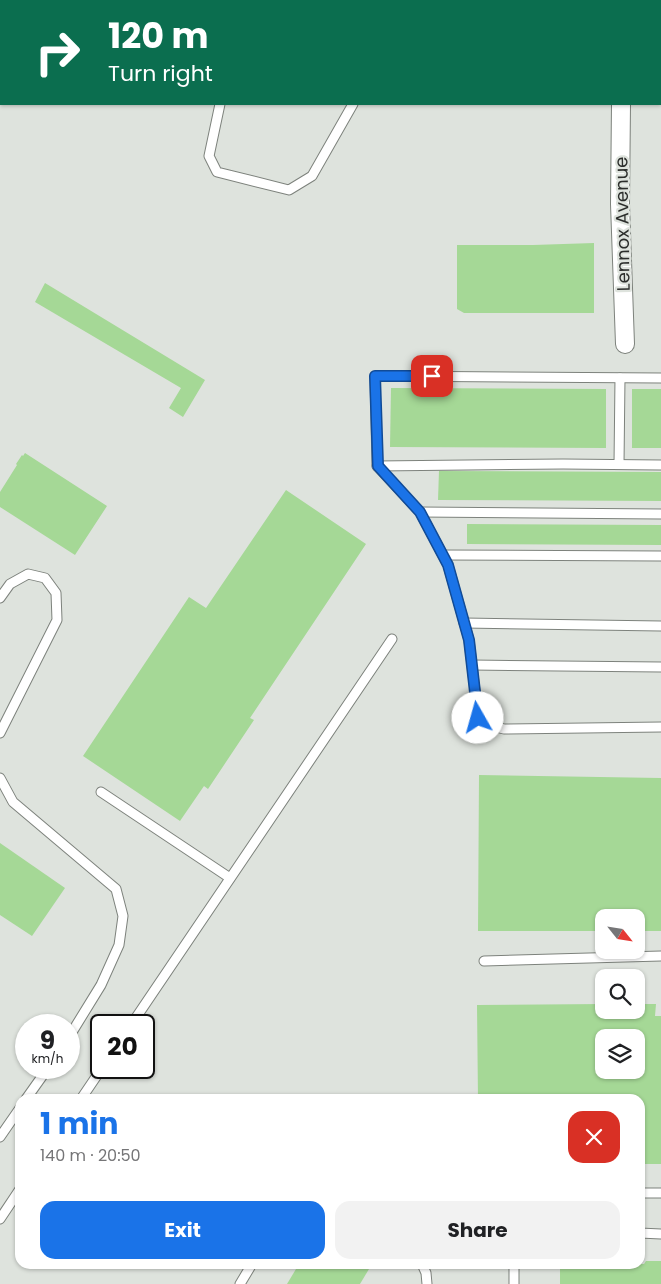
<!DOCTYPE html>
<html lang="en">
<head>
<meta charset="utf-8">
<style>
	:root { --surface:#fff; --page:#f2f2f2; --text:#202124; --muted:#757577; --accent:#1a73e8 }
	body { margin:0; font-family:Poppins,sans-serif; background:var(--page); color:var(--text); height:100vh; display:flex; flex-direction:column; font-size:19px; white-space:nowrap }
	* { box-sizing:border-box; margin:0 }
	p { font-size:16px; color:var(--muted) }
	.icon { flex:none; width:28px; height:28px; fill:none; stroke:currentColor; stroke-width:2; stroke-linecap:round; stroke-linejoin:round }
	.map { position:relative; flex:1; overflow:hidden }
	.details { position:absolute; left:15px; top:1094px; width:630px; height:175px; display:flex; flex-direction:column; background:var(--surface); border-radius:15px; box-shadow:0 1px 4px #0004 }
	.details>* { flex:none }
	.banner { position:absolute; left:0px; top:0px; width:661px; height:105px; box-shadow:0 1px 4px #0004; background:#0b6e4f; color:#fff; overflow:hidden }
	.needle { width:32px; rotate:120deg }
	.controls { position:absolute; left:595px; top:909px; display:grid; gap:10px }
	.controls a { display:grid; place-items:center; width:50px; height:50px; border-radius:10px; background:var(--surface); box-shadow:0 1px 4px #0004; font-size:25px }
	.speed { position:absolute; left:15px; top:1014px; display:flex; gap:10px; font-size:25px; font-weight:700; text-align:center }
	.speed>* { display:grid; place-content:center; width:65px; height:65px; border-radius:50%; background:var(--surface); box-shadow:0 1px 4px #0004; line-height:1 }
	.speed small { font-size:12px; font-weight:400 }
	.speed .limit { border:2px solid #111; border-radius:8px; background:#fff; color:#111 }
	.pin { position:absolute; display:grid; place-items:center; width:42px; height:42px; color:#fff; margin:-21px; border-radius:10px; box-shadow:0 2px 8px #0006 }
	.me { position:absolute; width:55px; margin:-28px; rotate:353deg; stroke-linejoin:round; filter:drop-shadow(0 0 4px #0008) }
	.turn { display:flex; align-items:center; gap:18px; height:105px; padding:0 25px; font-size:22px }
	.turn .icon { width:65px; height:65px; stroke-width:2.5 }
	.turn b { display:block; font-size:35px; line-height:42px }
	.round { display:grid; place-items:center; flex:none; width:52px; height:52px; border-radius:15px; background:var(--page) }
	.summary { display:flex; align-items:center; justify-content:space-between; height:85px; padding:0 25px }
	h1 { font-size:30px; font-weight:700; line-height:38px; color:var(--accent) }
	.primary-button { display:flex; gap:10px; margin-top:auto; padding:10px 25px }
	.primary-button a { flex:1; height:58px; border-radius:15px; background:var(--accent); color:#fff; font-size:20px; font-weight:700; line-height:58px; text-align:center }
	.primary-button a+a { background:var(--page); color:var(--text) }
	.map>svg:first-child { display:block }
	.building { fill:#a5d896; fill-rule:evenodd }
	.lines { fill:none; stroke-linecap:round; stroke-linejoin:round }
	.service-casing { stroke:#7d827c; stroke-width:11 }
	.minor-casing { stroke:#7d827c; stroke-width:20 }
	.service { stroke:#fff; stroke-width:9 }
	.minor { stroke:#fff; stroke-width:18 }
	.route-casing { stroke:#114b97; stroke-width:12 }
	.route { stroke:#1a73e8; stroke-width:9 }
	.labels { text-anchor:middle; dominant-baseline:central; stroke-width:4.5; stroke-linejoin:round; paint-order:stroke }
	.street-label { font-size:18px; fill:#2c2e2c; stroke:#dee3dd }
</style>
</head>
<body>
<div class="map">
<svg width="661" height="1284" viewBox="0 0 661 1284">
	<rect width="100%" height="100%" fill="#dee3dd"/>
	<g class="building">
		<path d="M594 243V313H464L457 309V245H533Z"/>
		<path d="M45 283 205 380 183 417 169 408 181 388 35 302Z"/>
		<path d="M391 388 606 389V448L390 447Z"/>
		<rect x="632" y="389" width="29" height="59"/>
		<path d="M25 453 107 506 75 555 0 507V492L17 465 16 464 22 455 23 456Z"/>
		<path d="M439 471 661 472V501L438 500Z"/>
		<path d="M286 490 366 544 250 718 254 720 208 789 204 786 180 821 83 756 189 597 206 608Z"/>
		<path d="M467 524 661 525V545L467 544Z"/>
		<path d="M479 775 661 778V931H636V918H604V931H478Z"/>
		<path d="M0 843 65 888 32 936 0 915Z"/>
		<path d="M604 1004V1010H636V1004H656L655 1016H661V1164H640V1099H478L477 1005ZM604 1038H636V1070H604Z"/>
		<path d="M646 1261H661V1284H560V1264H644Z"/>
		<path d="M299 1264H372L360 1284H287Z"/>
	</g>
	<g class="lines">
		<g class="service-casing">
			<g id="service">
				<path d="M78 0V1"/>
				<path d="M242 1V0"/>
				<path d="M411 1 412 0"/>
				<path d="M220 104 209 156 217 172 289 190 312 176 353 104"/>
				<path d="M661 378 375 376 377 466 563 464 661 465"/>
				<path d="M619 464 620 378"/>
				<path d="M377 466 420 512 448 565 469 640 478 717 483 724 504 729 661 727"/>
				<path d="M420 512 661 514"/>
				<path d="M443 555 661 556"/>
				<path d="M0 598 10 584 28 574 45 578 56 593 57 620 0 733"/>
				<path d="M464 623 661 626"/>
				<path d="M472 665 661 667"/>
				<path d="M0 778 13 802 116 889 123 916 119 945 101 985 69 1037"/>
				<path d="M101 792 230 878"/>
				<path d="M484 961 661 956"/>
				<path d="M131 1025 392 639"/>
				<path d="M26 1099 48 1068"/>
				<path d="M81 1099 102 1068"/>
				<path d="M0 1137 20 1108"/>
				<path d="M640 1193H661"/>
				<path d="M0 1219 20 1189"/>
				<path d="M640 1233 661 1234"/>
				<path d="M422 1264 426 1273 427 1284"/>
				<path d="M240 1284 252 1264"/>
				<path d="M514 1284V1264"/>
			</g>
		</g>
		<g class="minor-casing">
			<g id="minor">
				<path d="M621 0V1"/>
				<path d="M621 104 620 204 625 344"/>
			</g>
		</g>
		<use href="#service" class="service"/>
		<use href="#minor" class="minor"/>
	</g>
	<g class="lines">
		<g class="route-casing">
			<path id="route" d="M432 376H375L378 466 420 512 448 565 469 640 478 718"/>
		</g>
		<use href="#route" class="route"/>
	</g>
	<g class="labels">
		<g class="street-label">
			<text transform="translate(622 224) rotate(-91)">Lennox Avenue</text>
		</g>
	</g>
</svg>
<div class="controls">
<a><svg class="needle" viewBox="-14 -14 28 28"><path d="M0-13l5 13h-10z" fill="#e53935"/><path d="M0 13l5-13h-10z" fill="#757577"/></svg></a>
<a><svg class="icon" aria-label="search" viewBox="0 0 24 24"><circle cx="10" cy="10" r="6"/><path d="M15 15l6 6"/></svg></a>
<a><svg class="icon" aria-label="layers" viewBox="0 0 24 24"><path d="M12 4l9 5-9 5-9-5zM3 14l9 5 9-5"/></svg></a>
</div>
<div class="speed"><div>9<small>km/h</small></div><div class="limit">20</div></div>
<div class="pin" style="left:432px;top:376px;background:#d93025"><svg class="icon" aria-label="arrive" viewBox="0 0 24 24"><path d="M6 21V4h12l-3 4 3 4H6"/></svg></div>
<svg class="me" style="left:478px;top:718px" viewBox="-20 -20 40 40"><circle r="19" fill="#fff"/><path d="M0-13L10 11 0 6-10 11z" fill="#1a73e8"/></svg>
<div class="banner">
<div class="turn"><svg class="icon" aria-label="right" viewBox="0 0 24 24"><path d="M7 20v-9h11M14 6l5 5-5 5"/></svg><div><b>120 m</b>Turn right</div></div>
</div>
<section class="details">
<div class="summary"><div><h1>1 min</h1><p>140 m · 20:50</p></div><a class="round" style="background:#d93025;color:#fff"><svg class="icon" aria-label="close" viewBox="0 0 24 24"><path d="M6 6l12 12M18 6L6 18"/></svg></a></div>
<div class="primary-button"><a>Exit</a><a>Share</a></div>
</section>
</div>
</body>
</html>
